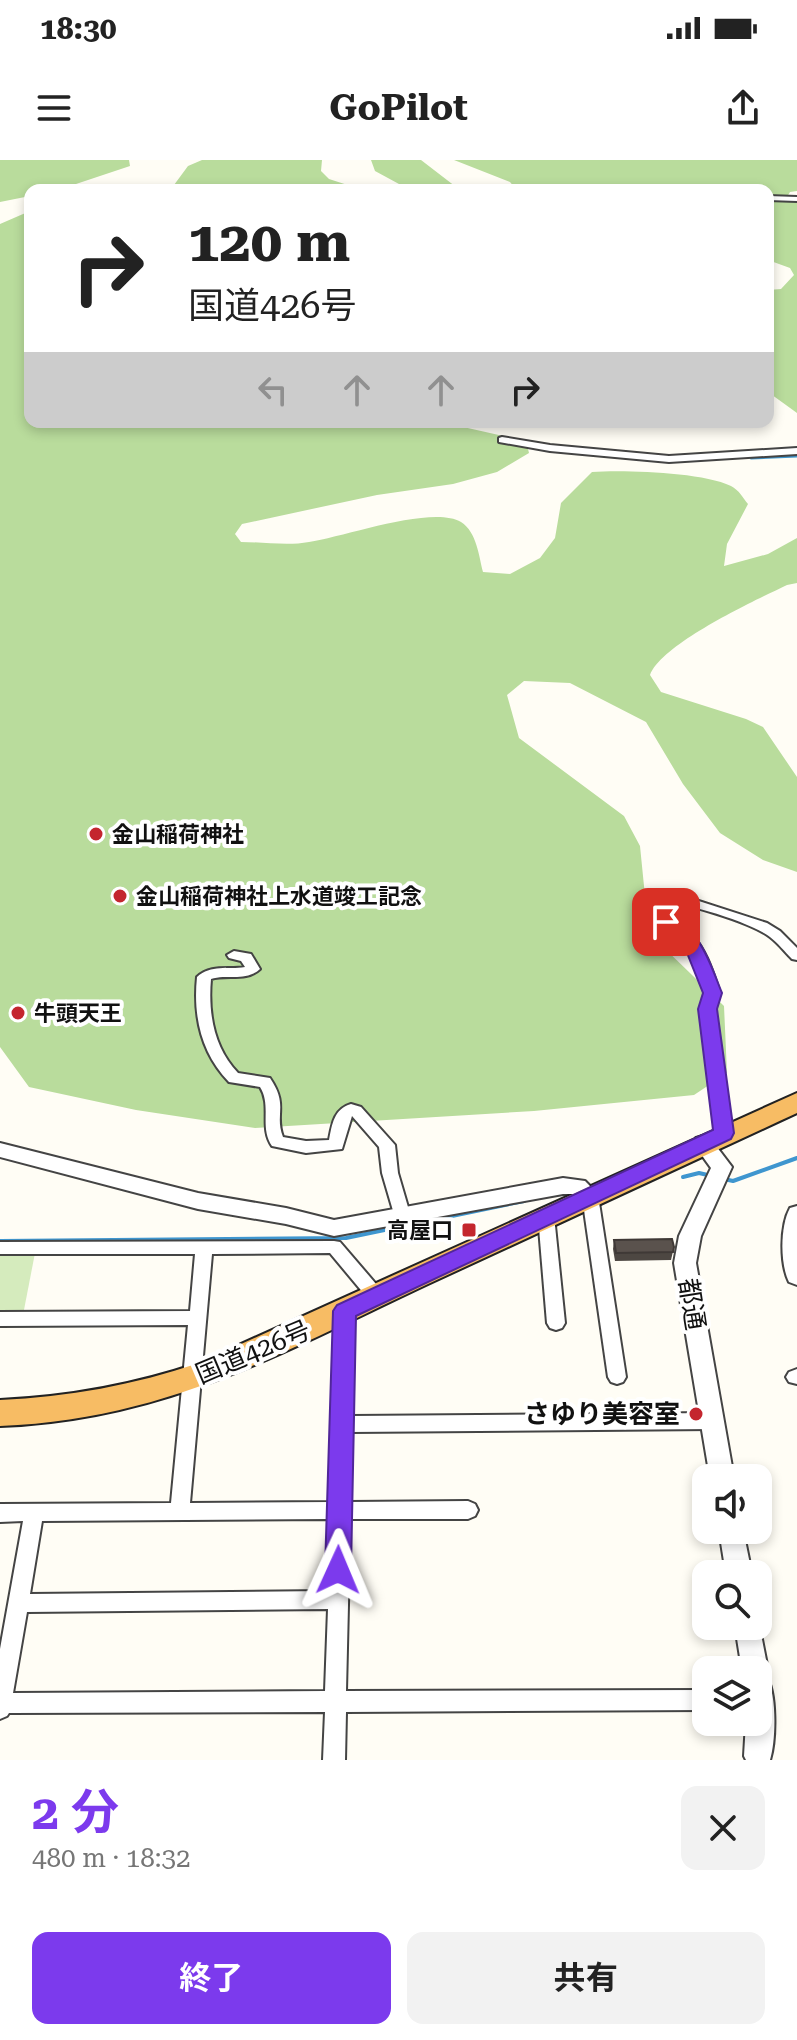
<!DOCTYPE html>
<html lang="ja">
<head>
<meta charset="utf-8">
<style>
	:root { --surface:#fff; --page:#f2f2f2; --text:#222; --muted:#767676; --accent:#7c3aed }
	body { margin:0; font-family:"Roboto Serif","Noto Sans JP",serif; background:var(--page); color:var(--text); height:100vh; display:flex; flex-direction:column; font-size:30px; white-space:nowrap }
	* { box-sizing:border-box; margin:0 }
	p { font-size:26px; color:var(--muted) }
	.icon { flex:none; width:44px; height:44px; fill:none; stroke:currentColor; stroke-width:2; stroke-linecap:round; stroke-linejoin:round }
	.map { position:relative; height:1600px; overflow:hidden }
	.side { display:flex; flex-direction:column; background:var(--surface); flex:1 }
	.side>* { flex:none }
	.top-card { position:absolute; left:24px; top:24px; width:750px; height:244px; border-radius:16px; box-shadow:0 4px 12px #0003; background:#fff; color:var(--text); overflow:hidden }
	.controls { position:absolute; left:692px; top:1304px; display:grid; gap:16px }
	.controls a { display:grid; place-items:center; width:80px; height:80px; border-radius:16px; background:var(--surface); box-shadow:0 4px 12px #0003; font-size:40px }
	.pin { position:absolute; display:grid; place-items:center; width:68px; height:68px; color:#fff; margin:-34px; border-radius:16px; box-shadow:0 4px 12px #0006 }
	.me { position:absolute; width:88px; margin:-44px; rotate:1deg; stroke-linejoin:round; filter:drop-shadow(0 0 6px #0008) }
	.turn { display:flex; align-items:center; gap:28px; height:168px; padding:0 32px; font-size:36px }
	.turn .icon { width:104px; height:104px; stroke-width:2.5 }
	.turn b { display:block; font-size:56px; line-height:68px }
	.lanes { display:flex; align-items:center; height:76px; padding:0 32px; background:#0003; justify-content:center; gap:40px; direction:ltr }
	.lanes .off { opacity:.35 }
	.round { display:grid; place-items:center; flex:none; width:84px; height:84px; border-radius:16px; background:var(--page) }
	.head { display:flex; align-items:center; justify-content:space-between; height:136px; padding:0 32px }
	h1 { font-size:48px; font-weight:700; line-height:60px; color:var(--accent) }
	.action { display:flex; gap:16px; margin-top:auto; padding:16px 32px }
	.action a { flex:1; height:92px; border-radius:16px; background:var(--accent); color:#fff; font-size:32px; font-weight:700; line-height:92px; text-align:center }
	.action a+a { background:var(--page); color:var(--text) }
	.status { display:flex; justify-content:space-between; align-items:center; height:56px; padding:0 40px; background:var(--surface); direction:ltr }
	.status svg { height:22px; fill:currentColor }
	header { display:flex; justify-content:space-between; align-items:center; height:104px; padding:0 32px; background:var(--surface); font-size:36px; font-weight:700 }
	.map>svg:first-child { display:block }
	.green { fill:#d5ebbd }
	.forest { fill:#b9dc9c }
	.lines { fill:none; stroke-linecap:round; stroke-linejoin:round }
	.stream-far1 { stroke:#3f96cf; stroke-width:3 }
	.stream { stroke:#3f96cf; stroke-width:4 }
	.minor-casing { stroke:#444; stroke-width:4 }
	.tertiary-casing { stroke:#444; stroke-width:4 }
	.trunk-casing { stroke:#222; stroke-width:4 }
	.minor { fill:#fff; fill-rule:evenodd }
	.tertiary { fill:#fff; fill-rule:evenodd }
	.trunk { fill:#f7bc64; fill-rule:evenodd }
	.wall { fill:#4d4742 }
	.building { fill:#5a524d; stroke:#3f3936; stroke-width:2 }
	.route { fill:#7c3aed; stroke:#51269a; stroke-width:2 }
	.poi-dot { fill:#c4262e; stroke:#fff; stroke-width:3 }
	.labels { text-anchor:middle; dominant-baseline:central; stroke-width:8; stroke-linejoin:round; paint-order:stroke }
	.poi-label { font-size:22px; font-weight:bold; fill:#111; stroke:#fff; text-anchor:start }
	.near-street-label { font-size:26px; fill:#111; stroke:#fff }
	.near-poi-label { font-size:26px; font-weight:bold; fill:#111; stroke:#fff; text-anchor:end }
</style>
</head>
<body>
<div class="status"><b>18:30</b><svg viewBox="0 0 49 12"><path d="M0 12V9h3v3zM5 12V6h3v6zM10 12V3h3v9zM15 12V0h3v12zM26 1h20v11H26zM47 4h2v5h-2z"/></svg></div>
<header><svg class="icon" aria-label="menu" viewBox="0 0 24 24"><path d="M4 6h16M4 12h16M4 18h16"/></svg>GoPilot<svg class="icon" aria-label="share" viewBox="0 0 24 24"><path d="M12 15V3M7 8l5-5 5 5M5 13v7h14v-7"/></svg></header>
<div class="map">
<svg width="797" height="1600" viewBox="0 0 797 1600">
	<rect width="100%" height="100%" fill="#fffdf5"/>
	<path class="green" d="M0 1093H35L23 1155H0Z"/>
	<g class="forest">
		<path d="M0 0H129L130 6 58 30H30V36L0 42Z"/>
		<path d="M202 0H322L321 11 329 19 363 30H181L174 25 188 6Z"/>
		<path d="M371 0H421L460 30H398L399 24 375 11Z"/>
		<path d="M454 0H797V31L790 32 787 37 797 43V253L768 232V130L781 129 794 115 790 108 768 100V30H512L515 28 510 22Z"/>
		<path d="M30 51V262H441L526 281 529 293 497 312 453 324 377 335 242 364 235 374 241 382C263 382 288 386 309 382 344 377 432 345 461 362 477 372 479 397 483 412L510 414 540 398 555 378 561 343 592 312C625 310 701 312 731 326 739 330 743 338 748 344L727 384 724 406 768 394 797 378V423L787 425C754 441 663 483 650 515L661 532 746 559 763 567 797 617V712L763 700 720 673 683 624 646 562 570 523 524 521 507 535 519 578 624 656 640 686 645 736 658 782 724 846 727 913 694 935 534 951 255 968 136 950 29 927 0 887V64Z"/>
	</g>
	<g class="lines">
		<path class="stream-far1" d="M751 298 797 296"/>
		<g class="stream">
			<path d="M683 1017 699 1013 712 1016"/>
			<path d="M724 1019 733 1021 797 998"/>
			<path d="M0 1081 346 1078 524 1041"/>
		</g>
		<g class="minor-casing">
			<g id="minor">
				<path d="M768 36 797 37V41L768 40Z"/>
				<path d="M502 277 550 285 669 296 797 288V294L669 302 550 291 499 282V278Z"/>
				<path d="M648 732 677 734 767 763 780 771 797 788V800L792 799C785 792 778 783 770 777 751 762 680 741 655 740 661 758 680 763 692 775 707 791 713 813 720 833L714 849 732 973 730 977H718L716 973 700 849 706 833 687 788 649 755 643 745 641 736Z"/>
				<path d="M234 791 251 794 260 809C246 822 228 814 211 819 208 854 214 888 238 913L270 918C289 946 274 954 283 977L306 981 329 980C332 964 334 949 351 944L361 947 395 985 398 1013 410 1054 408 1058 402 1060 396 1058 394 1054 382 1013 379 987 352 956 342 989 306 993 272 986C259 967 272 946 260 927L229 922C201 893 193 856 197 817 211 804 228 810 245 807L241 801 229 798 227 795Z"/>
				<path d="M590 1030 596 1032 598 1036 626 1217 623 1222 617 1224 611 1222 608 1217 582 1036 584 1032Z"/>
				<path d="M546 1050 552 1052 554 1056 565 1163 562 1168 556 1170 550 1168 547 1163 538 1056 540 1052Z"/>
				<path d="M334 1081 340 1082 382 1131 385 1136 382 1141 376 1143 370 1141 330 1093 212 1094 190 1343 331 1342 336 1151 339 1146 345 1144 351 1146 354 1151 352 1256 713 1253 720 1256 722 1261 720 1266 713 1269 351 1272 350 1342 468 1341 475 1344 478 1350 475 1356 468 1359H350L346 1531 706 1530V1550L346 1552 345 1600H323L325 1552 9 1553 7 1556 0 1559V1489L23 1361 0 1362V1344L171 1343 188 1165 0 1166V1152L190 1151 195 1094H0V1082ZM330 1359 328 1431 30 1434 42 1361ZM328 1449 325 1531 13 1533 27 1452Z"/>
				<path d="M797 1209V1224L789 1222 786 1217 789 1212Z"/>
			</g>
		</g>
		<g class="tertiary-casing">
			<g id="tertiary">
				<path d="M703 976 710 978 732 1007 701 1076 696 1103 734 1318H710L674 1103 679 1076 711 1008 693 983 696 978Z"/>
				<path d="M0 983 198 1033 286 1048 334 1060 563 1018 585 1021 600 1036 597 1042 590 1044 573 1034H563L334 1076 286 1064 198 1049 0 997Z"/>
				<path d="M797 1046V1125L789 1122C780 1104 780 1066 790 1048Z"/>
				<path d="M719 1370H743L752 1414H726Z"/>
				<path d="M758 1459 768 1510 766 1516C777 1532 776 1581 770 1600H746L744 1596 746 1562H758V1510H742L735 1466H758Z"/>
			</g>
		</g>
		<g class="trunk-casing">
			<path id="trunk" d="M797 933V953C674 1010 551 1067 428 1124 283 1192 165 1260 0 1266V1240C68 1237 134 1225 199 1203Z"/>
		</g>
		<use href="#minor" class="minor"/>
		<use href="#tertiary" class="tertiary"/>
		<use href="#trunk" class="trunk"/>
	</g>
	<path class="wall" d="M614 1080 674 1087 671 1100 615 1101 613 1089Z"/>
	<path class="building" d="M672 1079 674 1087 673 1092 616 1093 614 1080Z"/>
	<path class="route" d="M666 756C700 766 710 804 722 833L717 849 734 973 731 979 356 1156 351 1410 347 1418 338 1422 329 1418 325 1410 333 1151 337 1145 713 970 698 849 703 833 685 788 657 762Z"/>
	<g class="poi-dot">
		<circle cx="96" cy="674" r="8"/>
		<circle cx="120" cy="736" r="8"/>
		<circle cx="18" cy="853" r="8"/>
		<rect x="461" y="1062" width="16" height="16" rx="4"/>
		<circle cx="696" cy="1254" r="8"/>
	</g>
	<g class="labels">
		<g class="poi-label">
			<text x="112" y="674">金山稲荷神社</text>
			<text x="136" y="736">金山稲荷神社上水道竣工記念</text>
			<text x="34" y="853">牛頭天王</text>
			<text x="453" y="1070" text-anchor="end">高屋口</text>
		</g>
		<g class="near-street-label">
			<text transform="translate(692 1144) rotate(81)">都通</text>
			<text transform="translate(253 1192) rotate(-23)">国道426号</text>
		</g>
		<g class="near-poi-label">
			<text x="680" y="1254">さゆり美容室</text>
		</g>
	</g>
</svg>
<div class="controls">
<a><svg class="icon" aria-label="sound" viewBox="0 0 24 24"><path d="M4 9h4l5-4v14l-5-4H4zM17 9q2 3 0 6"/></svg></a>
<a><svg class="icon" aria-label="search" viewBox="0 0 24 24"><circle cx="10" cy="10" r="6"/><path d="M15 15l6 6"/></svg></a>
<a><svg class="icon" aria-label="layers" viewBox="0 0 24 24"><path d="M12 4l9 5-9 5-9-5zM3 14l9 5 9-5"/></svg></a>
</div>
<div class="pin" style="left:666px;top:762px;background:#d93025"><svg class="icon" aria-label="arrive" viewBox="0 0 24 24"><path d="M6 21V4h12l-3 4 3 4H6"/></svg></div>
<svg class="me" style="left:338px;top:1410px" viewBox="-20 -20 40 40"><path d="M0-17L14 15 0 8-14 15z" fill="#7c3aed" stroke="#fff" stroke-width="4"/></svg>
<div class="top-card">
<div class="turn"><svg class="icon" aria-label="right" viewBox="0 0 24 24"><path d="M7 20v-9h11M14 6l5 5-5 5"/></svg><div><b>120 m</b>国道426号</div></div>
<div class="lanes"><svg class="icon off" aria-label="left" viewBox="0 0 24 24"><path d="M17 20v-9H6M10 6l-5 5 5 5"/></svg><svg class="icon off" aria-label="ahead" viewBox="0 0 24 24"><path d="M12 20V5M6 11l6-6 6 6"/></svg><svg class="icon off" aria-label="ahead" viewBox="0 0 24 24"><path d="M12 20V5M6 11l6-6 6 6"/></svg><svg class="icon" aria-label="right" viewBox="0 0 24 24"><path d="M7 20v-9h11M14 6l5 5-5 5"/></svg></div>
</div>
</div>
<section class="side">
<div class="head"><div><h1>2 分</h1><p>480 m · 18:32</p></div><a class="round"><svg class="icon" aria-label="close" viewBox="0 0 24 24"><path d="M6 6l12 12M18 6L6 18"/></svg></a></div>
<div class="action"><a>終了</a><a>共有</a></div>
</section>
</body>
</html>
